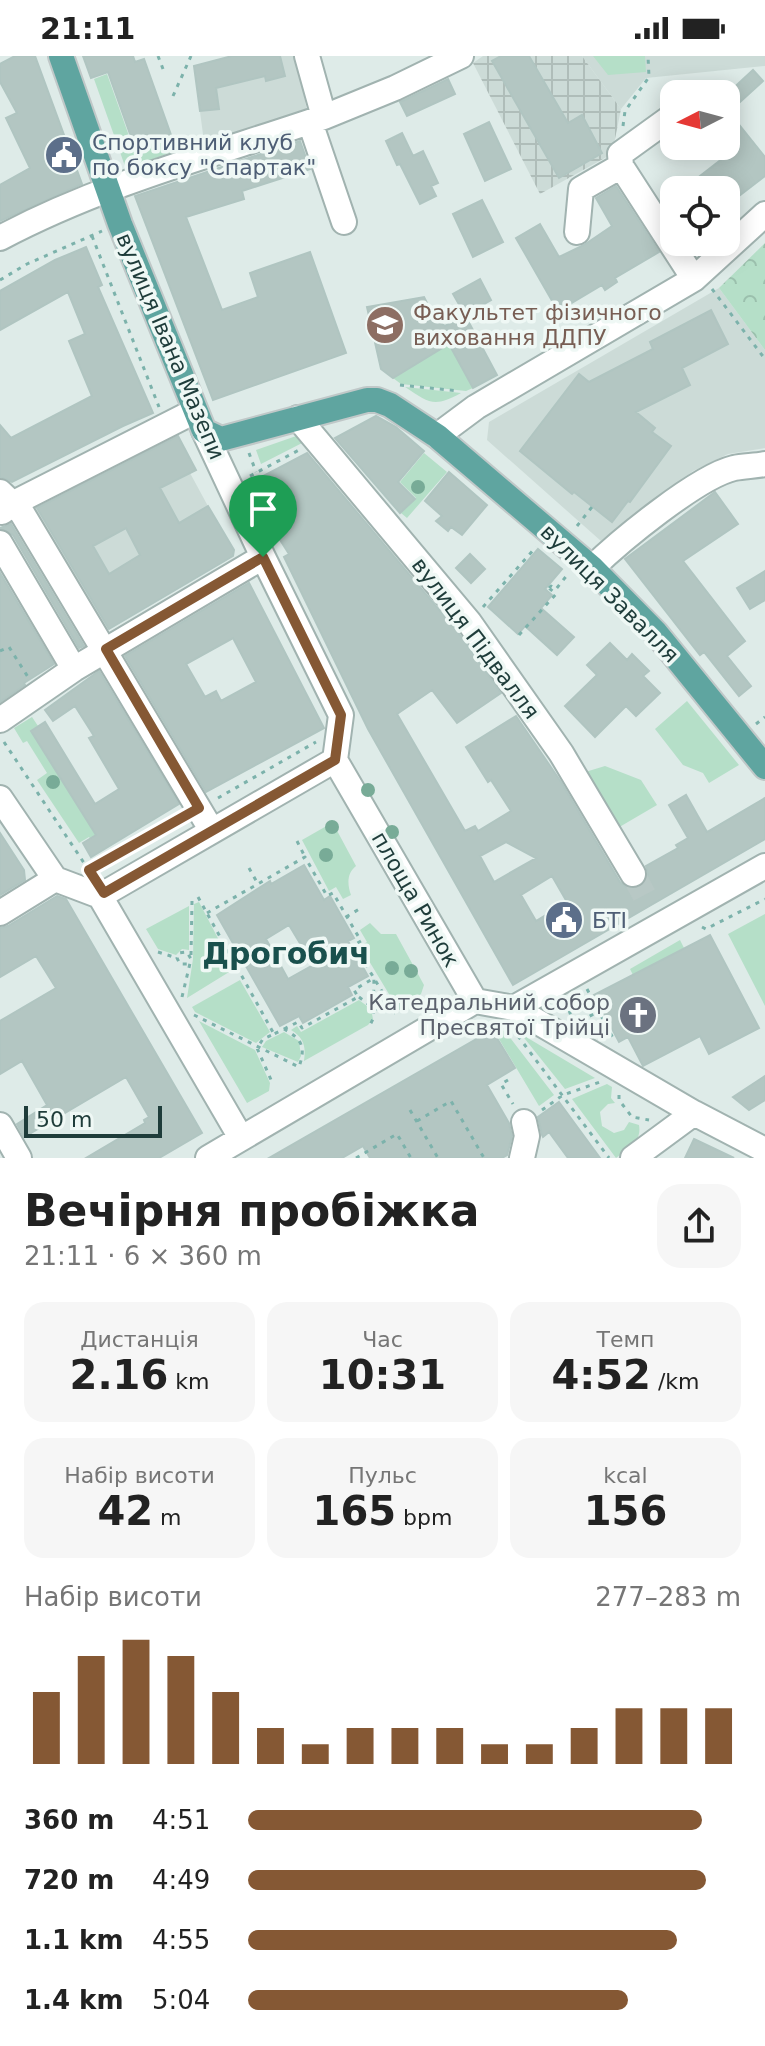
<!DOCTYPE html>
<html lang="uk">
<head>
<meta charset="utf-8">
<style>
	body { margin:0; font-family:"DejaVu Sans",sans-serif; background:#f6f6f6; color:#222; height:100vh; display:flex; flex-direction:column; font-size:30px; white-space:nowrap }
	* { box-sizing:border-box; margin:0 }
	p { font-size:26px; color:#767676 }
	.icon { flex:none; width:44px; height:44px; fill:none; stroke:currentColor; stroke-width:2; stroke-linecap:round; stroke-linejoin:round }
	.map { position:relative; height:1102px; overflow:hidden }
	.details { display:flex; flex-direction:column; background:#fff; flex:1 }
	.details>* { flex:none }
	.needle { width:52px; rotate:264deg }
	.tools { position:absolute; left:660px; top:24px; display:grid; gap:16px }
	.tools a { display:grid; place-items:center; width:80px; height:80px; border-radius:16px; background:#fff; box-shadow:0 4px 20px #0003; font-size:40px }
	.scale { position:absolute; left:24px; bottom:20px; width:138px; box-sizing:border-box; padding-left:8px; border:4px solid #1e3c3a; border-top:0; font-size:22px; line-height:28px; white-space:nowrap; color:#1e3c3a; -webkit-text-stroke:6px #eff8f5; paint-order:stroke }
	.pin { position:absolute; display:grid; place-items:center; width:68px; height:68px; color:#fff; margin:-82px -34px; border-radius:50% 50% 50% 0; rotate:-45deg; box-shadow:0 0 8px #0007 }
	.pin .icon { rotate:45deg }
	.round { display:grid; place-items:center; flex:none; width:84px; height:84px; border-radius:24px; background:#f6f6f6 }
	.summary { display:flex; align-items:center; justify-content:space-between; height:136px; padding:0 24px }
	h1 { font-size:44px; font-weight:600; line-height:60px }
	.stats { display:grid; grid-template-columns:repeat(3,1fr); gap:12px; height:136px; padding:8px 24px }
	.stats div { display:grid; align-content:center; border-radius:20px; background:#f6f6f6; text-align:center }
	.stats b { font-size:40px; font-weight:600 }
	.stats small { font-size:22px; font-weight:400 }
	.stats p { font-size:22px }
	.chart { height:224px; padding:16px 24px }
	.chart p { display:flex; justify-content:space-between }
	.chart svg { width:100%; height:144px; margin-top:8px; stroke:#855834; stroke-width:6 }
	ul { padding:0 24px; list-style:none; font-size:26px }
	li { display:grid; grid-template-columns:128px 96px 1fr; align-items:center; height:60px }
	li i { height:20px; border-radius:10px; background:#855834 }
	.status { display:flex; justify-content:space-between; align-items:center; height:56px; padding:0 40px; background:#fff; direction:ltr }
	.status svg { height:22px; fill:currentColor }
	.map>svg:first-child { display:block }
	.built { fill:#ccdbd7 }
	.industrial { fill:url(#industrial-grid) }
	.grass { fill:#b5dfc8 }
	.forest { fill:url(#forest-crowns) }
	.building { fill:#b3c6c2; stroke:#b0c5c1; stroke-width:2; fill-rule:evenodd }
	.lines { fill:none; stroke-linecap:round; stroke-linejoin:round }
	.minor-tunnel { stroke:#b8c8c5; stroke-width:24; stroke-dasharray:24 12; stroke-linecap:butt }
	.minor-casing { stroke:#a1b3b0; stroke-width:28 }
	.major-casing { stroke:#c0c8c8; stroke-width:28 }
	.path { stroke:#7cb2ab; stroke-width:3; stroke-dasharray:4 6; stroke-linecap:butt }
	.minor { stroke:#fff; stroke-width:24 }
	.major { stroke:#5fa5a0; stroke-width:24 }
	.tree { fill:#78ab97 }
	.route-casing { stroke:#fff; stroke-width:16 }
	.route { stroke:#855834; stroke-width:10 }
	.labels { text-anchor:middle; stroke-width:7; stroke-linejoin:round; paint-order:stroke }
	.service-label { font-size:22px; fill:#4e5e75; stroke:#eff8f5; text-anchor:start }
	.education-label { font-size:22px; fill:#785e54; stroke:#eff8f5; text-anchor:start }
	.street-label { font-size:22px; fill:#1e3c3a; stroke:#eff8f5 }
	.worship-label { font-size:22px; fill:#5b616d; stroke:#eff8f5; text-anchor:end }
	.district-label { font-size:30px; font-weight:bold; fill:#19504d; stroke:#eff8f5 }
</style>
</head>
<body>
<div class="status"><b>21:11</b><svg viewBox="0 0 49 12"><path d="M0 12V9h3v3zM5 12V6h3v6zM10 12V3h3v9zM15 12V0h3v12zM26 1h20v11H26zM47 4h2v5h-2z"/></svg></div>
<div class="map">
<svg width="765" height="1102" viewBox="0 0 765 1102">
	<defs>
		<pattern id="industrial-grid" width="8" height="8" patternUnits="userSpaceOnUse" patternTransform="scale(2)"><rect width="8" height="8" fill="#ccdbd7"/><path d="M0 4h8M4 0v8" fill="none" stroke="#afbdb9"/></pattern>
		<pattern id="forest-crowns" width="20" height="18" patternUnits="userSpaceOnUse" patternTransform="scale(2)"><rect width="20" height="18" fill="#b5dfc8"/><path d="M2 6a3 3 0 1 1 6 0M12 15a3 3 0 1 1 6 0" fill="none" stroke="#9bc0ad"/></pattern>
	</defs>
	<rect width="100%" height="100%" fill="#deebe8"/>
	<!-- built -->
	<path class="built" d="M232,0H296L307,55L204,86L194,10Z
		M582,0H765V10L646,22L621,53Z
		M719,232L765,294V392L728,398L693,415L601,485L487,384L489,366Z
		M177,379L196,414L190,417L215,463L164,541L105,575L34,451Z"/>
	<!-- industrial -->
	<path class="industrial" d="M483,0H582L621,53L612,98L540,138L473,7Z"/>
	<!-- grass -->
	<path class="grass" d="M593,0H645L646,16L608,19Z
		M107,18L134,94L170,81L175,95L126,113L94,23Z
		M449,288L473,332L466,335L401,328L393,322Z
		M405,331L461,337C434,352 429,347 405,331Z
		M302,378L306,385L261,408L256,394Z
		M424,397L447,416L407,462L401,457L416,442L400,426Z
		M687,645L739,709L709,727L703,717L683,709L655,673Z
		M32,661L38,670L31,675L105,793L99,797L89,781L79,787L37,724L47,717L27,685L23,687L14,672Z
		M605,710L641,724L657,749L616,773L582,717Z
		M330,768L334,769L356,810C347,817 347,828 351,839L343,843L336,831L329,835L302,784Z
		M199,846L234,913L187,942L193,903L194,848Z
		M189,850V894L182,893L176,899L158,893L146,873Z
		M765,858V950L728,878Z
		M370,867L381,878H396L424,929L421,938L398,953L360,890L367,886L360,874Z
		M680,884L684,892L633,919L630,913Z
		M240,924L270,976L256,987L195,956L192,951Z
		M359,944L371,953L373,963L368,969L304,1005C306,990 304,982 291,974L297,970L301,976Z
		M199,965L255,994L270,1027L269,1035L247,1047Z
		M493,973L505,975L554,1039L539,1050Z
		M284,976L299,985L301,1000L298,1006L262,991L266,985Z
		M521,978L595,1022L565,1033Z
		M607,1028L612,1031L611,1042L615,1047L608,1048L600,1056L602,1070L614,1077L624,1074L629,1066L639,1069C642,1086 628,1093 616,1102L572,1043Z"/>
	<!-- forest -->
	<path class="forest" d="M765,187V294L719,232Z"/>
	<!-- building -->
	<path class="building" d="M15,0H35L82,128L0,165V129L30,112L6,62L17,57L0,26V8Z
		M83,0H133L135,6L144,3L171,79L135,92L108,16L91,22Z
		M232,0H280L285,20L266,25L265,20L216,32L219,53L200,55L194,10Z
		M501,0H529L568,67L582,59L602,97L559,122L492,5Z
		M753,14L763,25L729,56L765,101V120L726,150V134H682L736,92L726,80V39Z
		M448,23L455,38L407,60L400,46Z
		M489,66L511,113L485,125L464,78Z
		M402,77L413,100L423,95L438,127L431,130L436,140L420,148L400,108L397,109L386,85Z
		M300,85L310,113L242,135L244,143L186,161L222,254L258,241L250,217L310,196L346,297L213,344L135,140Z
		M616,130L659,196L615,222L617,226L605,234L602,229L558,255L516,182L540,168L559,201L584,189L612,170L596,142Z
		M482,144L503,186L473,201L453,158Z
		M86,191L102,229L98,231L153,357L123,370L12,426L0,421V369L11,382L92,340L69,285L85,278L68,236L0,274V235L55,204Z
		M480,223L491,244L465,259L453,238Z
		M424,241L435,263L445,270L465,259L497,319L473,332L449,288L393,322L381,313L367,251Z
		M711,254L728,288L682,312L690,329L636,356L655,372L652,376L671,390L630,446L628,445L612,466L574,436L572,438L520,395L579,318L589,326L653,293L650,286Z
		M376,360L396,371L424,395L398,426L415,443L400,457L335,382Z
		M178,380L196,414L160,432L179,467L208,450L234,494L233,500L109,573L37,452ZM126,472L140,499L109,518L93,490Z
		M307,397L457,575L501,637L457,667L432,634L397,658L465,775L475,770L478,775L511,755L491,724L488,726L466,691L516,660L561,726L620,826L626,831L641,830L648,819L646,810L678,792L676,789L688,782L669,749L686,739L707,776L765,742V783L513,929L368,673L284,501L289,498L275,476L273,477L248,428ZM506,786L536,802L494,826L480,800ZM552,820L567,846L536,865L521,839Z
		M449,416L487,449L462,479L451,471L448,475L436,465L442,460L425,445Z
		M715,436L738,468L683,505L745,585L727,600L751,630L739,640L704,596L700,599L625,503Z
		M11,468L84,590L79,592L13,479L0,472Z
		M538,493L562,513L545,533L552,539L541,552L574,581L557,599L525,570L518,578L488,551Z
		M470,498L485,513L471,527L456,512Z
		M765,515V544L750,553L737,532Z
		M0,517L54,608L24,627L25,629L0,646Z
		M249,527L324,672L206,736L125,600ZM233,582L256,626L221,645L216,635L205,641L186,608Z
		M610,587L627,604L632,598L649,615L643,620L660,637L636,660L626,650L595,681L565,650L597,619L587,609Z
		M99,615L179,748L91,801L83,787L96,779L31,675L45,666L95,748L119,733L89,682L94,680L75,650L53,665L45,654Z
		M0,777L24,814L25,824L0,839Z
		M304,809L324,844L330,840L354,882L348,885L368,920L348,931L352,939L303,967L299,960L280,970L217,859L270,825L271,828ZM289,869L313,909L288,923L266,883Z
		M57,840L66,843L202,1077L159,1102H86L145,1067L144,1064L149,1061L126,1021L24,1081L17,1068L47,1049L22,1005L0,1018V965L56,932L36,900L0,921V872L8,870Z
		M710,879L759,972L709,998L700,980L643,1010L628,981L619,986L594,939Z
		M492,974L515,1012L487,1029L509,1067L512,1080L507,1099L502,1102H370L363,1090L342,1102H269Z
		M765,1020V1044L749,1054L733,1041Z
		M559,1046L600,1102H568L549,1076L543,1081L542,1079L538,1061Z
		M694,1083L734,1102H685Z"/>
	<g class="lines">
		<!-- minor-tunnel -->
		<path class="minor-tunnel" d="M633,818L650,850"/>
		<!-- minor casing -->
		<g class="minor-casing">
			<path id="minor" d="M674,59L620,98L621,110L694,223
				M324,61L395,32L461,0
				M310,66L344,166
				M577,176L581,133L621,110
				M0,182C104,127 213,99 324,61L307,0
				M298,362L469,566L561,697L633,818
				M204,375L263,501L341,659L335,704
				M437,380L476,351L694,223L765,158
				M0,436L22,457L212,775
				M2,456L14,447L195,355
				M0,487L74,613
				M592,512C620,485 697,421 734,412C744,410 755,410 765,408
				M0,664L74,613L263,501
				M335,704L475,945
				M0,742L55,823
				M55,823L100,840
				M100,840L241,1082
				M100,840L335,704
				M0,857L55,823
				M475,945L514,952L694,1057L765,1094
				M514,952L765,810
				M0,1069L19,1102
				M208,1102L475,945
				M522,1102L527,1080L524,1066
				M633,1102L694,1057"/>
		</g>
		<!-- major casing -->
		<g class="major-casing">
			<path id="major" d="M61,0L120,168L204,375L221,383L367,344H377L390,349L437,380L592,512L656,577L765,711"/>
		</g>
		<!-- path -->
		<path class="path" d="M158,0L163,13
			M173,40L191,0
			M623,70L625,55L649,21L648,0
			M92,180L159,351
			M0,224L27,208L102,175
			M712,233L765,303
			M400,329L459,335
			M249,397L256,416
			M250,420L299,394
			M577,470L592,451
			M549,532L551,530L556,533L568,518
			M483,551L536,491
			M519,579L556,538L549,532
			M0,595L9,591L28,621
			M756,668L765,661
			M4,686L88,813
			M218,742L316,686
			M297,785L305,801
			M249,812L258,828
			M89,814L180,763
			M198,841L274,978L263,983L257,992L272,1026
			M207,857L305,801L327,840L333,837L361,885L354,889L395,957
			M346,861L361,852
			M702,871L706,873L765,843
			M158,896L177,902
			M191,899L192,845
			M587,933L615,986
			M182,941L191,903L187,896L179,897L177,902L180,908H187L190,905
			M359,941L373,952L395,957
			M566,945L571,960
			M194,959L299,1011C306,991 302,983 284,973L274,978
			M581,965L599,955
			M284,973L298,966L302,972L358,941L354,934L374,922L373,963L369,971
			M518,980L609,1102
			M508,1024L501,1028L513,1048
			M619,1039V1044L632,1061L649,1064
			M410,1054L438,1102
			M542,1054L563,1039L600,1026
			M417,1065L451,1045L484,1102
			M356,1102L397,1078L411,1102"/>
		<!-- minor -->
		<use href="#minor" class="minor"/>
		<!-- major -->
		<use href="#major" class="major"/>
	</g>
	<!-- trees -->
	<g class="tree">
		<circle cx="418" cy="431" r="7"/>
		<circle cx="53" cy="726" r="7"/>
		<circle cx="368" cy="734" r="7"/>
		<circle cx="332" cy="771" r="7"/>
		<circle cx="392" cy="776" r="7"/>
		<circle cx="326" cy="799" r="7"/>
		<circle cx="392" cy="912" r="7"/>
		<circle cx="411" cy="915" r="7"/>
		<circle cx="399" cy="947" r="7"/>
	</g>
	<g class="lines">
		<!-- route casing -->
		<g class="route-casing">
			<path id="route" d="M263,501L341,659L335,704L104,837L89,814L199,752L106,593Z"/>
		</g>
		<!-- route -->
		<use href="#route" class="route"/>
	</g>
	<!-- icons -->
	<defs>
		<g id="civic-disc" transform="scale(2)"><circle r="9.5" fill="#5c6f8a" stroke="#eff8f5"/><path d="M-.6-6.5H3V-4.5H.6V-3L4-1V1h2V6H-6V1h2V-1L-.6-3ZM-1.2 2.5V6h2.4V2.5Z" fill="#fff"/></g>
		<g id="university-disc" transform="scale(2)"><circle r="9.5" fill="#8d6e63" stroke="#eff8f5"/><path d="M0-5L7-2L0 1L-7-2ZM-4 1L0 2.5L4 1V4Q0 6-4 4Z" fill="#fff"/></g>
		<g id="church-disc" transform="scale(2)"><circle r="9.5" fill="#6b7280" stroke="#eff8f5"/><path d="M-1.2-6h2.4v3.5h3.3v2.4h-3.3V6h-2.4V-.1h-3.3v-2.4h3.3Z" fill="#fff"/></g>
	</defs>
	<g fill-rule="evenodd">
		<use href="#civic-disc" x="64" y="99"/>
		<use href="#university-disc" x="385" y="269"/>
		<use href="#civic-disc" x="564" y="864"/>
		<use href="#church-disc" x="638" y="959"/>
	</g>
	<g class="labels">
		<!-- service labels -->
		<g class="service-label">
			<text x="92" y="94">Спортивний клуб<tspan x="92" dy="25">по боксу "Спартак"</tspan></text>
			<text x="592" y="872">БТІ</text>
		</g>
		<!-- education labels -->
		<g class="education-label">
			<text x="413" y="264">Факультет фізичного<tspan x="413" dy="25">виховання ДДПУ</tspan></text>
		</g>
		<!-- street labels -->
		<g class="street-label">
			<text transform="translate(171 290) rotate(67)" y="8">вулиця Івана Мазепи</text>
			<text transform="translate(610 537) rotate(45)" y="8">вулиця Завалля</text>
			<text transform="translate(476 582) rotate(53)" y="8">вулиця Підвалля</text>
			<text transform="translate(416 843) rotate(60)" y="8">площа Ринок</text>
		</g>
		<!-- worship labels -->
		<g class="worship-label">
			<text x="610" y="954">Катедральний собор<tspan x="610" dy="25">Пресвятої Трійці</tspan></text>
		</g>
		<!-- district labels -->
		<g class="district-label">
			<text x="286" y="908">Дрогобич</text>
		</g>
	</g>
</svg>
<div class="tools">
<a><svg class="needle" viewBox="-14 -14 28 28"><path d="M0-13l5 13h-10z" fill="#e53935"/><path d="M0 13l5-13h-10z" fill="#767676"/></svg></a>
<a><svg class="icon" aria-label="locate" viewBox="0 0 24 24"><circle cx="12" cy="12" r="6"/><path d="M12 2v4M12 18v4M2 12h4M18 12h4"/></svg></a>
</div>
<div class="scale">50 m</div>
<div class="pin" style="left:263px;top:501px;background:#1e9e55"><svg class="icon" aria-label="arrive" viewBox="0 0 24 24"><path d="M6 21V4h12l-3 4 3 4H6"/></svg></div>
</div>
<section class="details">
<div class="summary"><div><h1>Вечірня пробіжка</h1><p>21:11 · 6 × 360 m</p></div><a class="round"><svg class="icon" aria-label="share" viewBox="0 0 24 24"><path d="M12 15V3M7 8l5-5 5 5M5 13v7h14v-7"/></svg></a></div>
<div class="stats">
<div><p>Дистанція</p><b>2.16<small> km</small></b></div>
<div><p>Час</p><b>10:31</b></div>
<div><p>Темп</p><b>4:52<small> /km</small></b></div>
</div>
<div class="stats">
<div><p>Набір висоти</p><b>42<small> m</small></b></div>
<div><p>Пульс</p><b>165<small> bpm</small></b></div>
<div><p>kcal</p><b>156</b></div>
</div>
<div class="chart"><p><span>Набір висоти</span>277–283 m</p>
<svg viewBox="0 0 160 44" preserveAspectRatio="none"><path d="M5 44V22M15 44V11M25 44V6M35 44V11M45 44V22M55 44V33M65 44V38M75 44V33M85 44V33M95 44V33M105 44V38M115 44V38M125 44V33M135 44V27M145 44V27M155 44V27"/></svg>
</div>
<ul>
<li><b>360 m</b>4:51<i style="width:92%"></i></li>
<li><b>720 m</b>4:49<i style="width:93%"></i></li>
<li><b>1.1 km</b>4:55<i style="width:87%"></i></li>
<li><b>1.4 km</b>5:04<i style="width:77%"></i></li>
</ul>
</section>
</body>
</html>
